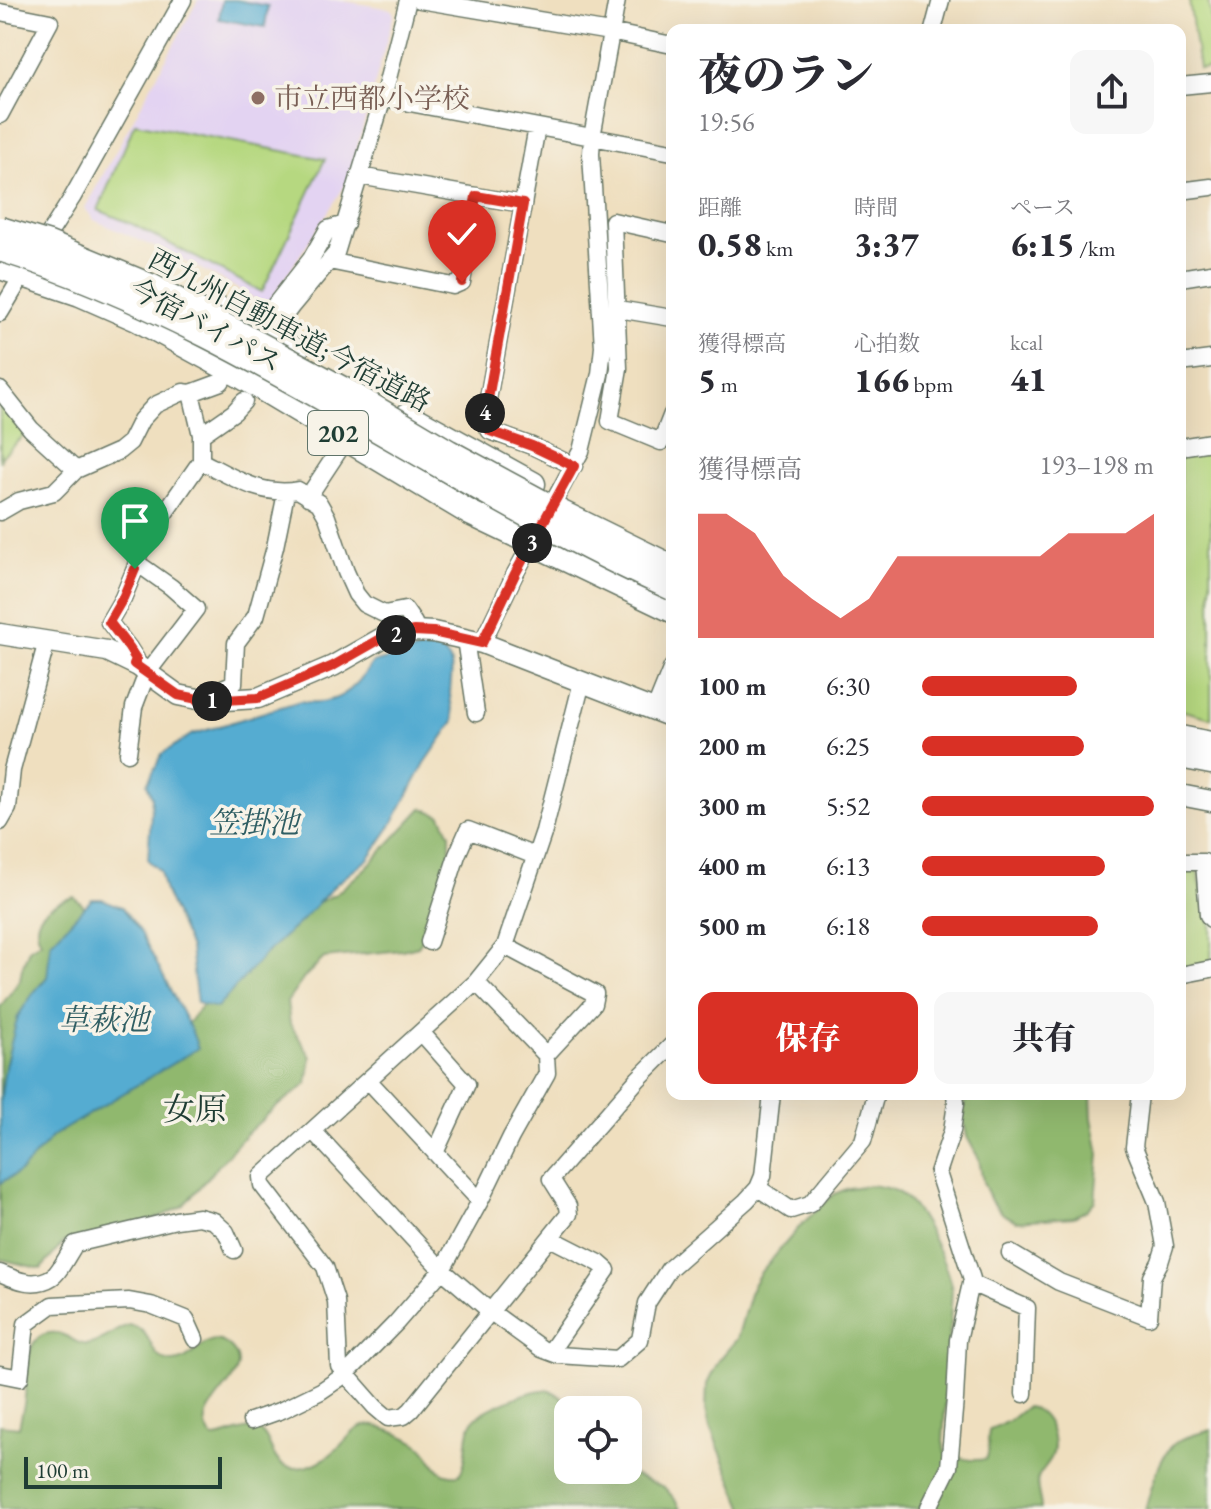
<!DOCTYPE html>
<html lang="ja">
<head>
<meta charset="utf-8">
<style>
	body { margin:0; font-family:"EB Garamond","Noto Serif JP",serif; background:#f7f7f7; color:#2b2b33; height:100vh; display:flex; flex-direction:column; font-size:30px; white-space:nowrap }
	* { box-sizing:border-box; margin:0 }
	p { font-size:26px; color:#7c7c81 }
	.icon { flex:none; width:44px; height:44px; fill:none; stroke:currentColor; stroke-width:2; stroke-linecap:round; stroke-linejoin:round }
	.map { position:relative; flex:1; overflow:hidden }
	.sheet { position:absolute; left:666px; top:24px; width:520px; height:1076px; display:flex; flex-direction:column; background:#fff; border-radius:16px; box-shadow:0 8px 32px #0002 }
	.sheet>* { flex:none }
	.buttons { position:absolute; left:554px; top:1396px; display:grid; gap:16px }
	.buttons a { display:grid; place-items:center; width:88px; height:88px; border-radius:16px; background:#fff; box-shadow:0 8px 32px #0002; font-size:40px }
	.scale { position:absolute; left:24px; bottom:20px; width:198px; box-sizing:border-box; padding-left:8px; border:4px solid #1f3d34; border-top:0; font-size:22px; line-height:28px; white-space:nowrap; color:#1f3d34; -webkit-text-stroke:6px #f7f3e8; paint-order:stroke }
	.pin { position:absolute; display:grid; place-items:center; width:68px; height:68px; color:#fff; margin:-82px -34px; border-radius:50% 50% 50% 0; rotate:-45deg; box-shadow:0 0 8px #0007 }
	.pin .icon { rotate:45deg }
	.km { position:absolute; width:40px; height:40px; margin:-20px; border-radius:50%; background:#222; color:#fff; font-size:22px; line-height:40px; text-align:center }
	.round { display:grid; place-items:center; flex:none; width:84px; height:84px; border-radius:16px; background:#f7f7f7 }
	.head { display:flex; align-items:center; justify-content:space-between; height:136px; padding:0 32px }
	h1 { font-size:44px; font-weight:800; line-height:60px }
	.stats { display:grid; grid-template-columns:repeat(3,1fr); gap:12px; height:136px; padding:8px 32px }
	.stats div { display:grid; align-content:center }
	.stats b { font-size:34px; font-weight:800 }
	.stats small { font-size:22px; font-weight:400 }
	.stats p { font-size:22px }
	.chart { height:224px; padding:16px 32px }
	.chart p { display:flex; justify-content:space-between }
	.chart svg { width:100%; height:144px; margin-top:8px; fill:#d93025; opacity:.7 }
	.action { display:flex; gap:16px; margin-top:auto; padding:16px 32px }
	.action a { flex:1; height:92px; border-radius:16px; background:#d93025; color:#fff; font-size:32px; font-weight:800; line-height:92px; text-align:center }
	.action a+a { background:#f7f7f7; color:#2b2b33 }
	ul { padding:0 32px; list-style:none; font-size:26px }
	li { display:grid; grid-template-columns:128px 96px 1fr; align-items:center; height:60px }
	li i { height:20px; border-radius:10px; background:#d93025 }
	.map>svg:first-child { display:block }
	.built { fill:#e3d3f2 }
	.green { fill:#b6d880; stroke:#6a8a5a; stroke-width:2 }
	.forest { fill:#90b86e; stroke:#587a51; stroke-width:2 }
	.water { fill:#54acd1; stroke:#3a7482; stroke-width:2 }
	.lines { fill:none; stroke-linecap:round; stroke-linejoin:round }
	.minor-casing { stroke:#687665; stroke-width:19 }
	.major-casing { stroke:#687665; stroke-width:23 }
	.highway-casing { stroke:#687665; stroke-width:27 }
	.minor { stroke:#fff; stroke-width:16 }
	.major { stroke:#fff; stroke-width:20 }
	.highway { stroke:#fff; stroke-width:24 }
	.minor-bridge-casing { stroke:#687665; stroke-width:19; stroke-linecap:butt }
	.highway-bridge-casing { stroke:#687665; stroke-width:27; stroke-linecap:butt }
	.minor-bridge { stroke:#fff; stroke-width:16 }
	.highway-bridge { stroke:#fff; stroke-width:24 }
	.route-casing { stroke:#fff; stroke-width:16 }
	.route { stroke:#d93025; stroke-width:10 }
	.education-dot { fill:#8d6e63; stroke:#f7f3e8; stroke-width:3 }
	.labels { text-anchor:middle; stroke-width:7; stroke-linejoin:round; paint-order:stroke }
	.shield { fill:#f7f3e8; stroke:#60746a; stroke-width:2 }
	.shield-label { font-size:26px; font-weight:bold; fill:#1f3d34 }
	.education-label { font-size:28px; fill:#785e54; stroke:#f7f3e8; text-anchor:start }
	.street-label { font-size:28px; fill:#1f3d34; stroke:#f7f3e8 }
	.water-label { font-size:30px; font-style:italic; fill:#2f5e63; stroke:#f7f3e8 }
	.quarter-label { font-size:32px; fill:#1f3d34; stroke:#f7f3e8 }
</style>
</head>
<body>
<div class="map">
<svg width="1211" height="1509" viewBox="0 0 1211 1509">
	<rect width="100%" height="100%" fill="#f7f3e8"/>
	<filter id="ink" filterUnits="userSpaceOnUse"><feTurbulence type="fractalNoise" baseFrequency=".0125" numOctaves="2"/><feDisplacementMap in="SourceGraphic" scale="16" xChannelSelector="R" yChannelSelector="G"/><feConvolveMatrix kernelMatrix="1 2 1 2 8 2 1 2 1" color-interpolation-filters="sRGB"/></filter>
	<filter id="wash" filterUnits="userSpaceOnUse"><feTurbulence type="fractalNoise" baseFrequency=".006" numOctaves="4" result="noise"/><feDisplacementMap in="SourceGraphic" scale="32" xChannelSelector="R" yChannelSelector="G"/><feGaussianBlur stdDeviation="1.8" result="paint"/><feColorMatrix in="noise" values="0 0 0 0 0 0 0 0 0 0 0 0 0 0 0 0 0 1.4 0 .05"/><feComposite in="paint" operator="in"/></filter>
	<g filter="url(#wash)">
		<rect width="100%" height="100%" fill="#efdfbf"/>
		<!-- built -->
		<path class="built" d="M198,0H338L391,9L394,14L348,181L267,306L221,279L166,252L94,220L85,208Z"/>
		<!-- green -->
		<path class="green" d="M1189,0H1208L1211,19V68L1199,69Z
			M770,20L817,30H768Z
			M135,123L325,159L262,292L130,223L98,210Z
			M0,390L31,429L2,456L0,462Z
			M1211,447V718L1180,710V451Z
			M1196,867L1211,926V964L1180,969V868Z"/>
		<!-- forest -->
		<path class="forest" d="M422,808L441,815L450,834V859L434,922L418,946L402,950L324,958L304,978L287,1002L290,1024L311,1057L307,1084L275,1108L245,1135L183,1206L160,1217L118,1232L64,1242L41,1269L0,1259V1174L53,1128L164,1054L195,1014L217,990L299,912L336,894L367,867Z
			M74,897L90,911L0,1136V1007L20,980L22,968L29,949L41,941C27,916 53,902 74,897Z
			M965,1094H1091L1092,1118L1099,1154L1095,1201L1087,1210L1074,1217L1016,1221L1003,1214L991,1201L983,1182L979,1159L967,1137L963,1118Z
			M872,1185C880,1187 890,1188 897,1192C921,1205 946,1263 952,1289L943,1442L946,1454C959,1458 973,1462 986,1459C992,1450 985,1439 990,1429L1009,1421L1026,1407C1046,1408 1059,1439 1052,1456C1049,1464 1041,1470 1038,1478C1035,1488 1041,1498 1041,1509H744L710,1427L706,1409L707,1384L719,1360L737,1339L752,1287L760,1273L802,1224L834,1194L849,1188Z
			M129,1325C157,1330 145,1359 172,1362C195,1364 205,1324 231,1348C235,1352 238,1358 238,1364C237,1387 187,1413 213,1438C226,1438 241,1428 254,1429C277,1432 264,1478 308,1466C319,1463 331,1455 339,1447C352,1435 358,1420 379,1427C392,1431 407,1437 418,1444C435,1455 432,1478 459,1475C470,1459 463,1437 473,1421C480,1410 534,1388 548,1390C558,1392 566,1402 571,1410H568V1470H621L664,1487L674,1498L680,1509H0V1425L19,1427C21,1417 24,1407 25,1397C28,1376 22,1330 56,1333C69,1334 77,1347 90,1344C104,1341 115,1329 129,1325Z
			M1211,1430V1509H1145C1152,1488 1159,1451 1180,1440C1189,1435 1201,1433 1211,1430Z"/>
		<!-- water -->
		<path class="water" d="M222,0H236L268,6L265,27L219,19Z
			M434,646C458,660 451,669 450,693C450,702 453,712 454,721L425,763L391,826L368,859L336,884L300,922L265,954L217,1008L197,1003L190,948L165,892L160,871L148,860L152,797L147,784L162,754L191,735L300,701C335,707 354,692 372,663Z
			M92,899H102L122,907L140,931L192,1032L198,1048L53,1136L20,1172L0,1183V1102L5,1066L18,1016L34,992L47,977L51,942Z"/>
	</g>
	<g filter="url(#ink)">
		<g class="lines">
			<!-- minor casing -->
			<g class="minor-casing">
				<path id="minor" d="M420,0L610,32L672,45
					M0,12L50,22L0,115
					M933,30L941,0
					M1180,86L1211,83
					M383,98L672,152
					M537,127L484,421L490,431L532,446L574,466
					M359,176L523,204
					M1180,191L1211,187
					M672,234L613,221L619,368L610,421L661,442L672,414
					M40,248L72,198L183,0
					M329,261L453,286L462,282L476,196
					M1180,278L1211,273
					M618,309L672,318
					M0,313L27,268
					M256,329L311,259L328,229L346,224
					M273,331L291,307L336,253L383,98L408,0
					M1180,363L1211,359
					M0,390L31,429L76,470
					M191,393L221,382L229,370
					M201,435L234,412L244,401
					M1180,447L1211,442
					M567,477L581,451L600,374L603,347L591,154L592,137L617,0
					M308,497L347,438
					M0,512L19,501L54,492L76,470L119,451L130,442L141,420L155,405L183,392L191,393L201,435V461C232,477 262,497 298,490L319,503L327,517L346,572L356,594L364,604L384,614L405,610L414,623V631
					M465,639L476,713
					M482,643L515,574
					M134,664L136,659L129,648L109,622L123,598L135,569L141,547L201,461
					M582,682L544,831L505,946L476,982L261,1177L262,1185L325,1267L336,1301L339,1366L375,1407L388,1418L404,1416L411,1410L569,1214L568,1206L551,1179L638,1079L672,1045
					M199,698L234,683L236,643L256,616L275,547L286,493
					M655,709L672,667
					M128,753L134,707L147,673L196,609L171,587L137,563
					M0,822L8,808L12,770L47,641
					M1180,862H1204L1208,915L1211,919
					M429,942L457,855L468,830L535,856
					M1180,975L1211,969
					M476,982L546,1055
					M421,1032L467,1084L435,1153
					M368,1080L480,1201
					M313,1131L442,1270L491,1312L542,1349L558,1355L618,1359L640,1340L647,1303L669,1269L746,1201L758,1188L763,1176L772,1094
					M758,1188L791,1210L810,1204L863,1141L876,1094
					M550,1238L599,1263L607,1270L550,1352
					M1010,1253L1059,1282L1149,1317L1152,1277L1160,1262L1165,1246L1157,1202L1134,1147L1140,1094
					M0,1273C16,1280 35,1288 52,1277C59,1273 69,1253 75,1244L176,1220L199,1217L214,1221L226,1232L234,1250
					M971,1283L1027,1308L1024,1394
					M0,1374L20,1378L26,1324L52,1305L129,1301L151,1305L186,1319L195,1339
					M251,1421L282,1410L321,1391L346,1374L396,1323L442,1270L480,1201L511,1137L547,1073L546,1055L593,1004L595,994L505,946
					M929,1507L949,1467L955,1399L958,1340L972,1279L938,1173L952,1131L956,1103L955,1094"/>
			</g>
			<!-- major casing -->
			<g class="major-casing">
				<path id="major" d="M0,634L107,651L138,666L178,695L208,701L258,698L333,666L384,637L414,631L433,632L482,643L672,717
					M1180,795L1211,801"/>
			</g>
			<!-- highway casing -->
			<g class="highway-casing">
				<path id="highway" d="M0,267L80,294L137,319L243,377L470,513L672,610
					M205,302L296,351
					M408,415L533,484
					M1180,738L1211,744
					M1180,756L1211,762"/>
			</g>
			<!-- minor -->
			<use href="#minor" class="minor"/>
			<!-- major -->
			<use href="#major" class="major"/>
			<!-- highway -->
			<use href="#highway" class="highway"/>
			<!-- minor-bridge casing -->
			<g class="minor-bridge-casing">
				<path id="minor-bridge" d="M515,574L567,477"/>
			</g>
			<!-- highway-bridge casing -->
			<g class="highway-bridge-casing">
				<path id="highway-bridge" d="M0,229L49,244L153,287L350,393L449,452L560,512L672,567
					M0,249C241,325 443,485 672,588"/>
			</g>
			<!-- minor-bridge -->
			<use href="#minor-bridge" class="minor-bridge"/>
			<!-- highway-bridge -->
			<use href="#highway-bridge" class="highway-bridge"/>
		</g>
	</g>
	<g class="lines" filter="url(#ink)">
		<!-- route casing -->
		<g class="route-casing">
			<path id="route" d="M135,569L123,598L109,622L129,648L136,659L134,664L178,695L208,701L258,698L333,666L384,637L414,631L433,632L482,643L515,574L574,466L532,446L490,431L484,421L523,204L476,196L462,282"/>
		</g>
		<!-- route -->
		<use href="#route" class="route"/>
	</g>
	<!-- markers -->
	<circle class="education-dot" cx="258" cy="98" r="8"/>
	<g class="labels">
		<!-- shield labels -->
		<rect class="shield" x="308" y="411" width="60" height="44" rx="6"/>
		<g class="shield-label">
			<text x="338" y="442">202</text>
		</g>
		<!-- education labels -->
		<g class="education-label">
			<text x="274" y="108">市立西都小学校</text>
		</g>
		<!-- street labels -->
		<g class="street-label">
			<text transform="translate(206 325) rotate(28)" y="10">今宿バイパス</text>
			<text transform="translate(290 330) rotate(28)" y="10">西九州自動車道;今宿道路</text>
		</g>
		<!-- water labels -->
		<g class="water-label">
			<text x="254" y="833">笠掛池</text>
			<text x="104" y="1030">草萩池</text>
		</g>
		<!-- quarter labels -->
		<g class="quarter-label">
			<text x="195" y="1120">女原</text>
		</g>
	</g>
</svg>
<div class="buttons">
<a><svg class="icon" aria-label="locate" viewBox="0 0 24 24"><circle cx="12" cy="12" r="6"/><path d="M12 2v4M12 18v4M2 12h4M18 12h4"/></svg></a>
</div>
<div class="scale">100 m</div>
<div class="pin" style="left:135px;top:569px;background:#1e9e55"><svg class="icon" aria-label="arrive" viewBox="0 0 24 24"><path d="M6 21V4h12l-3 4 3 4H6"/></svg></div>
<div class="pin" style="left:462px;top:282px;background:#d93025"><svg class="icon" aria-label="check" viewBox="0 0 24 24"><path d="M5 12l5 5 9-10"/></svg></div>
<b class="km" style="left:212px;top:701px">1</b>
<b class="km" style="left:396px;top:635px">2</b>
<b class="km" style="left:532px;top:543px">3</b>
<b class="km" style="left:485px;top:413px">4</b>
<section class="sheet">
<div class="head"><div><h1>夜のラン</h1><p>19:56</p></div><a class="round"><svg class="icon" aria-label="share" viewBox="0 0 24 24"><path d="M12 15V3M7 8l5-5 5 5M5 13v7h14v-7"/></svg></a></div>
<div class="stats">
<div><p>距離</p><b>0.58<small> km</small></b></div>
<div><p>時間</p><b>3:37</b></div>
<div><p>ペース</p><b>6:15<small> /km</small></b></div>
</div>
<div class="stats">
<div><p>獲得標高</p><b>5<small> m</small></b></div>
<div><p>心拍数</p><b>166<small> bpm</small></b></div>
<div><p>kcal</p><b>41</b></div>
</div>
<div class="chart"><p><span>獲得標高</span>193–198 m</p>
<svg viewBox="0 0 160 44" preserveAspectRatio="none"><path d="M0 44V6L10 6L20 12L30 25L40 32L50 38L60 32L70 19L80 19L90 19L100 19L110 19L120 19L130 12L140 12L150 12L160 6V44z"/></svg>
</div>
<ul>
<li><b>100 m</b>6:30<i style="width:67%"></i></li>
<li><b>200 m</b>6:25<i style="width:70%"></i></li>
<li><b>300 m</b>5:52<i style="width:100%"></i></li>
<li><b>400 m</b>6:13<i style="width:79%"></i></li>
<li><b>500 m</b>6:18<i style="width:76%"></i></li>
</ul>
<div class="action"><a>保存</a><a>共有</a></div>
</section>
</div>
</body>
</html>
